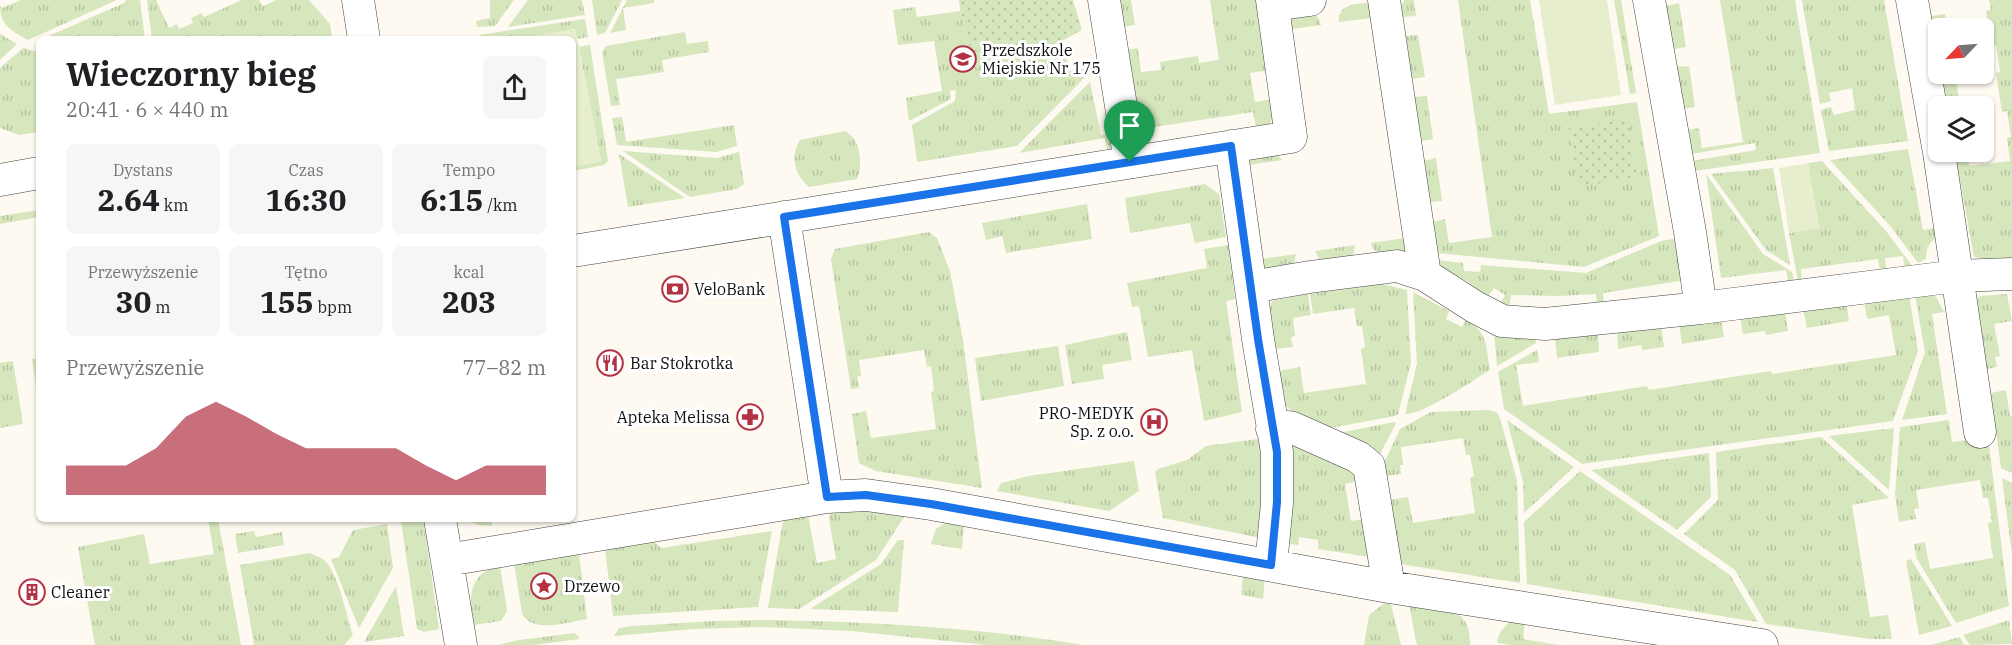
<!DOCTYPE html>
<html lang="pl">
<head>
<meta charset="utf-8">
<style>
	body { margin:0; font-family:"IBM Plex Serif",serif; background:#f6f6f6; color:#202124; height:100vh; display:flex; flex-direction:column; font-size:22px; white-space:nowrap }
	* { box-sizing:border-box; margin:0 }
	p { font-size:20px; color:#757577 }
	.icon { flex:none; width:33px; height:33px; fill:none; stroke:currentColor; stroke-width:2; stroke-linecap:round; stroke-linejoin:round }
	.map { position:relative; flex:1; overflow:hidden }
	.panel { position:absolute; left:36px; top:36px; width:540px; height:486px; display:flex; flex-direction:column; background:#fff; border-radius:9px; box-shadow:0 2px 4px #0004 }
	.panel>* { flex:none }
	.needle { width:39px; rotate:245deg }
	.tools { position:absolute; left:1928px; top:18px; display:grid; gap:12px }
	.tools a { display:grid; place-items:center; width:66px; height:66px; border-radius:9px; background:#fff; box-shadow:0 2px 4px #0004; font-size:30px }
	.pin { position:absolute; display:grid; place-items:center; width:51px; height:51px; color:#fff; margin:-62px -26px; border-radius:50% 50% 50% 0; rotate:-45deg; box-shadow:0 0 6px #0007 }
	.pin .icon { rotate:45deg }
	.round { display:grid; place-items:center; flex:none; width:63px; height:63px; border-radius:9px; background:#f6f6f6 }
	.overview { display:flex; align-items:center; justify-content:space-between; height:102px; padding:0 30px }
	h1 { font-size:33px; font-weight:700; line-height:45px }
	.stats { display:grid; grid-template-columns:repeat(3,1fr); gap:9px; height:102px; padding:6px 30px }
	.stats div { display:grid; align-content:center; border-radius:9px; background:#f6f6f6; text-align:center }
	.stats b { font-size:30px; font-weight:700 }
	.stats small { font-size:16px; font-weight:400 }
	.stats p { font-size:16px }
	.chart { height:168px; padding:12px 30px }
	.chart p { display:flex; justify-content:space-between }
	.chart svg { width:100%; height:108px; margin-top:6px; fill:#b33244; opacity:.7 }
	.map>svg:first-child { display:block }
	.grass { fill:url(#grass-tufts) }
	.park { fill:url(#park-dots) }
	.pitch { fill:#e6eece }
	.lines { fill:none; stroke-linecap:round; stroke-linejoin:round }
	.minor-casing { stroke:#424242; stroke-width:33 }
	.minor { stroke:#fff; stroke-width:32 }
	.route-casing { stroke:#fff; stroke-width:12 }
	.route { stroke:#1a73e8; stroke-width:8 }
	.labels { text-anchor:middle; stroke-width:6; stroke-linejoin:round; paint-order:stroke }
	.poi-label { font-size:16px; fill:#0f0f0f; stroke:#fff; text-anchor:start }
</style>
</head>
<body>
<div class="map">
<svg width="2012" height="645" viewBox="0 0 2012 645">
	<defs>
		<pattern id="grass-tufts" width="24" height="20" patternUnits="userSpaceOnUse" patternTransform="scale(1.5)"><rect width="24" height="20" fill="#d6e6bd"/><path d="M3 7l-1-3M5 7V3M7 7l1-3M15 17l-1-3M17 17v-4M19 17l1-3" fill="none" stroke="#b6c4a1"/></pattern>
		<pattern id="park-dots" width="8" height="8" patternUnits="userSpaceOnUse" patternTransform="scale(1.5)"><rect width="8" height="8" fill="#d6e6bd"/><path d="M2 2h.1M6 6h.1" fill="none" stroke="#b6c4a1" stroke-width="1.8" stroke-linecap="round"/></pattern>
	</defs>
	<rect width="100%" height="100%" fill="#fefaf1"/>
	<!-- grass -->
	<path class="grass" d="M21,0H117L28,40C12,31 0,26 0,5L2,8Z
		M126,0H140L145,39H42L124,3Z
		M147,0H156L169,28L177,24L179,29L193,23L191,18L201,13L204,17L242,0H259L263,6L276,0H309L330,24L332,39H152Z
		M490,0H514L495,26L477,27L476,21L490,18Z
		M528,0H582L585,15L508,27Z
		M592,0H622L605,33L597,35Z
		M627,0H654V3L623,8L626,30L610,33Z
		M1117,0H1131L1135,25L1122,27Z
		M1210,0H1260L1270,70L1250,73L1255,102L1274,99C1274,119 1275,122 1257,132L1253,112L1148,128L1151,148L1141,147L1126,50L1138,48L1141,72L1161,70L1160,62L1198,56L1199,63L1219,60Z
		M1404,0H1414L1416,16L1403,17L1401,6Z
		M1458,0H1530L1549,114L1637,102L1659,236L1584,267L1437,253L1433,222L1445,219L1449,243L1492,237Z
		M1614,0H1621L1636,93L1630,94Z
		M1720,0H1795L1820,153L1694,171L1692,161L1756,150L1755,143L1692,154L1688,130L1699,128L1702,148L1743,142Z
		M1802,0H1884L1908,141L1829,151L1821,110L1831,107L1834,115L1855,110L1852,88L1829,93L1831,101L1820,104Z
		M1989,0H2012V265L1974,257L1955,152H1967L1969,166L2010,161L2007,138L2011,137L2007,111L2002,112L1996,73L2000,72L1996,45H1991L1986,11L1991,10Z
		M1367,3L1370,4L1379,17L1339,22C1337,5 1354,4 1367,3Z
		M1679,3L1686,47L1674,49L1666,6Z
		M915,7L917,17L960,11L975,66L1041,52L1058,43L1066,54L1069,71L1100,66L1107,71L1087,75L1017,146L917,162L912,125L955,101L956,90L950,91L951,99L909,121L906,98L942,91L934,41L898,45L893,10Z
		M1314,12L1319,19L1321,25L1284,30L1288,17Z
		M1945,14L1947,28H1938V49L1932,16Z
		M585,19L588,37L577,39L575,29L522,39H480L479,35Z
		M685,32L687,44L708,41L709,52L662,60L664,72L616,79L620,105L611,106L602,52L606,46Z
		M0,34L17,44L0,60Z
		M1418,35L1425,77L1412,79L1406,36Z
		M590,45L608,161L604,165L573,171V167L601,161L579,47Z
		M23,48L39,52V132L19,135L0,128V68Z
		M1689,66L1695,107L1684,109L1676,67Z
		M1955,75L1960,106H1947L1942,77Z
		M1090,82L1101,135L1119,132L1120,147L1108,155L1105,138L1019,153Z
		M1427,96L1433,139L1421,141L1414,97Z
		M622,117L626,142L734,125L737,146L716,152L617,145L612,118Z
		M845,131C848,133 851,135 853,138C861,147 862,168 857,179L809,187C794,175 790,156 800,140Z
		M1908,149L1923,230L1941,227L1938,237C1929,242 1926,248 1926,259L1918,263L1891,227L1830,160Z
		M623,151L717,158L739,152L744,184L737,189L690,197Z
		M1273,152L1283,160L1242,166L1246,158Z
		M619,154L685,198L628,207Z
		M1436,158L1442,201L1430,202L1423,161Z
		M1822,161L1886,231L1916,271L1905,273L1903,256L1885,258L1887,276H1881L1878,259L1801,269L1802,286H1799L1789,233L1819,228L1808,163Z
		M1773,168L1790,265L1766,250L1711,174C1732,171 1752,171 1773,168Z
		M1706,174L1763,254L1792,272L1795,287L1789,288L1786,270L1721,278Z
		M1205,184L1219,194L1226,237L1195,243L1190,223L1130,233L1125,198Z
		M1087,204L1092,239L1006,253L1002,236L986,240L982,223Z
		M39,210V217L0,224V216Z
		M929,232L937,238L950,271L963,340L982,488L876,471L859,463L852,414L866,411L871,438L936,429L931,392L934,391L931,366L927,367L924,350L859,360L861,376L857,377L859,388L851,389L831,259L835,249Z
		M1412,237C1404,258 1401,255 1381,255L1373,249L1371,243Z
		M1679,238L1686,280L1603,293L1604,311H1597L1596,294L1558,296L1511,295L1509,312L1497,310L1505,295L1494,288L1487,298L1469,282L1444,269L1437,260L1463,263L1464,271L1480,272L1481,265L1586,273L1661,241Z
		M1228,245L1235,299L1226,301L1242,412L1204,421L1192,350L1148,357L1139,306L1132,307L1127,283L1207,268L1204,249Z
		M1355,245L1353,256L1320,261L1315,251Z
		M1296,254L1294,265L1265,272L1255,260Z
		M1382,284L1407,290L1411,363L1398,414L1395,416L1330,428L1295,413L1283,404L1278,371L1300,367L1304,393L1366,384L1361,349L1365,347L1362,326H1357L1354,308L1313,314L1310,294Z
		M1413,292L1449,311L1446,319L1462,327L1466,320C1488,331 1486,348 1490,370C1472,381 1423,415 1405,414L1417,364Z
		M1929,293L1936,297L1944,312L1932,314L1947,414L1902,420L1925,352L1915,295Z
		M1308,294L1311,315L1293,318L1295,336L1291,337L1293,347L1275,349L1270,307L1272,301Z
		M2007,294L2012,321L1994,324L2000,356L1995,357L1997,367L1987,369L1976,299L1980,296Z
		M1909,295L1918,351L1893,421L1582,464L1504,409L1498,372L1537,350L1539,362L1516,365L1523,406L1647,386L1649,390L1771,371L1772,374L1896,355L1889,315L1867,319L1864,301Z
		M1846,303L1849,321L1807,328L1803,308Z
		M1785,310L1788,331L1766,335L1765,331L1743,334L1740,317Z
		M1721,319L1724,337L1682,344L1679,324Z
		M1661,326L1664,347L1642,350L1641,345L1618,349L1617,331Z
		M1127,332L1132,360L1102,365L1104,379L1072,384L1065,345Z
		M1494,333L1535,336L1536,343L1497,366Z
		M1598,333L1599,352L1557,358L1555,336Z
		M1058,346L1064,386L981,401L975,358Z
		M39,358V409L32,359Z
		M13,361L23,424L0,428V363Z
		M2006,390L2010,416H2012V473L2001,468L1991,393Z
		M1489,410L1496,412L1500,418L1517,481L1520,583L1400,564L1389,500L1408,497L1413,523L1475,513L1470,478L1474,476L1470,455H1466L1463,438L1401,447L1403,465H1400L1401,474L1386,476L1383,465L1400,429L1431,412Z
		M1507,420L1574,467L1524,513L1523,482Z
		M1949,420L1952,442L1988,437L2009,606L1956,623L1917,559L1914,544L1925,542L1930,569L1993,558L1988,523L1992,522L1988,498H1983L1980,480L1916,490L1919,508L1914,509L1916,519L1899,522L1895,495L1900,427Z
		M1394,422L1396,423L1380,454L1374,449L1339,433Z
		M1894,428L1889,490L1829,436Z
		M1821,437L1889,498L1852,505L1870,617L1888,615L1892,639H1870L1766,624L1735,570L1684,534L1718,500L1716,452Z
		M1258,439L1267,452L1265,539L1163,518L1155,472L1158,469L1187,460L1206,446Z
		M1292,445L1352,462L1364,480L1345,484L1351,521L1370,518L1376,558L1318,549V540L1299,537L1298,545L1283,543L1285,454Z
		M1709,453L1711,497L1677,530L1591,470Z
		M1134,461L1139,491L1109,511L997,491L1001,483L1029,476Z
		M1580,471L1730,575L1758,622L1527,584L1524,522Z
		M2002,478L2012,483V555Z
		M840,509L906,514L876,560L799,609L768,608L783,521L808,515L817,563L836,559L829,519L830,513Z
		M208,519H218L241,645H95L78,547L144,534L150,564L214,554Z
		M465,519H491L492,526L478,525Z
		M417,520L424,523L439,629L424,632L417,629L401,522Z
		M945,523L964,525L962,549L931,544L936,529Z
		M387,524L393,568L359,628L331,559L339,557L353,530Z
		M254,531L256,537L282,532L284,545L238,553L235,534Z
		M772,531L758,607L613,616L605,548L653,540L661,548Z
		M898,540H904L898,612L810,609L881,564Z
		M310,553C314,555 319,557 323,559C339,572 346,616 353,635L344,645H254L240,565Z
		M579,553L587,619C568,622 534,634 522,614L514,563Z
		M1911,559L1952,626L1919,635L1906,561Z
		M500,565L507,611L501,621L473,625C469,597 468,574 500,565Z
		M1243,575L1265,578L1263,599L1241,595Z
		M396,586L404,636L364,642Z
		M1385,603L1391,604L1401,645H1364L1369,615Z
		M1409,605C1439,609 1472,604 1470,645H1417Z
		M765,620C871,622 978,627 1083,645H986L851,631L762,627L694,629L614,636L619,628L632,626L714,621Z
		M2009,620L2012,644L1970,645L1963,635Z
		M1510,621L1525,622L1523,639L1558,645H1511L1498,643L1497,640L1501,631Z
		M574,633L578,636L579,639L534,645H497L519,640Z
		M1960,637L1964,645H1931Z"/>
	<!-- park -->
	<path class="park" d="M959,0H1073L1082,30L1041,52L975,67L960,11Z
		M1628,119L1637,177L1578,187L1569,128Z"/>
	<!-- pitch -->
	<path class="pitch" d="M1539,0H1607L1621,95L1555,105Z
		M575,29L601,161L573,167V39H522Z
		M1808,163L1819,228L1789,233L1779,168Z"/>
	<g class="lines">
		<!-- minor casing -->
		<g class="minor-casing">
			<path id="minor" d="M358,0L364,39
				M1104,0L1130,162
				M1384,0L1425,275
				M1649,0L1690,232L1701,308
				M1912,0L1938,147
				M1273,5L1310,0
				M1231,146L1258,339L1277,452V503L1271,565
				M1939,152L1980,432
				M0,180L39,173
				M784,217L827,497
				M573,251L1291,137L1272,0
				M1251,287L1310,277L1397,266L1425,275L1475,307L1502,321L1545,324L1701,308L1957,276L2012,274
				M1272,429L1288,427L1293,428L1358,457L1369,466L1389,587
				M440,519L461,645
				M447,560L827,497L866,495L931,504L1389,587L1762,645"/>
		</g>
		<!-- minor -->
		<use href="#minor" class="minor"/>
	</g>
	<g class="lines">
		<!-- route casing -->
		<g class="route-casing">
			<path id="route" d="M1231,146L1258,339L1277,452V502L1271,565L931,504L866,495L827,497L784,217Z"/>
		</g>
		<!-- route -->
		<use href="#route" class="route"/>
	</g>
	<!-- icons -->
	<defs>
		<g id="school-ring" transform="scale(1.35)"><circle r="9.5" fill="#fff" stroke="#b33244" stroke-width="1.5"/><path d="M0-5L7-2L0 1L-7-2ZM-4 1L0 2.5L4 1V4Q0 6-4 4Z" fill="#b33244"/></g>
		<g id="bank-ring" transform="scale(1.35)"><circle r="9.5" fill="#fff" stroke="#b33244" stroke-width="1.5"/><path d="M-6-4H6V4H-6ZM0-2.3a2.3 2.3 0 1 0 0 4.6a2.3 2.3 0 1 0 0-4.6Z" fill="#b33244"/></g>
		<g id="restaurant-ring" transform="scale(1.35)"><circle r="9.5" fill="#fff" stroke="#b33244" stroke-width="1.5"/><path d="M-5-6h1v4h1v-4h1v4h1v-4h1v5L-1.5 .5V6h-2V.5L-5-1ZM5-6V6H3V1.5H1.5Q1.5-4 5-6Z" fill="#b33244"/></g>
		<g id="pharmacy-ring" transform="scale(1.35)"><circle r="9.5" fill="#fff" stroke="#b33244" stroke-width="1.5"/><path d="M-2-6h4v4h4v4h-4v4h-4v-4h-4v-4h4Z" fill="#b33244"/></g>
		<g id="hospital-ring" transform="scale(1.35)"><circle r="9.5" fill="#fff" stroke="#b33244" stroke-width="1.5"/><path d="M-5-5h3v3.5h4V-5h3V5h-3V1.5h-4V5h-3Z" fill="#b33244"/></g>
		<g id="sight-ring" transform="scale(1.35)"><circle r="9.5" fill="#fff" stroke="#b33244" stroke-width="1.5"/><path d="M0-6L1.8-2.2L6-1.7L2.9 1.2L3.7 5.4L0 3.3L-3.7 5.4L-2.9 1.2L-6-1.7L-1.8-2.2Z" fill="#b33244"/></g>
		<g id="building-ring" transform="scale(1.35)"><circle r="9.5" fill="#fff" stroke="#b33244" stroke-width="1.5"/><path d="M-4-6H4V6H1V3H-1V6H-4ZM-2.5-4.3h1.7v1.8h-1.7ZM.8-4.3h1.7v1.8H.8ZM-2.5-1h1.7V.8h-1.7ZM.8-1h1.7V.8H.8Z" fill="#b33244"/></g>
	</defs>
	<g fill-rule="evenodd">
		<use href="#school-ring" x="963" y="59"/>
		<use href="#bank-ring" x="675" y="289"/>
		<use href="#restaurant-ring" x="610" y="363"/>
		<use href="#pharmacy-ring" x="750" y="417"/>
		<use href="#hospital-ring" x="1154" y="422"/>
		<use href="#sight-ring" x="544" y="586"/>
		<use href="#building-ring" x="32" y="592"/>
	</g>
	<g class="labels">
		<!-- poi labels -->
		<g class="poi-label">
			<text x="982" y="56">Przedszkole<tspan x="982" dy="18">Miejskie Nr 175</tspan></text>
			<text x="694" y="295">VeloBank</text>
			<text x="630" y="369">Bar Stokrotka</text>
			<text x="1134" y="419" text-anchor="end">PRO-MEDYK<tspan x="1134" dy="18">Sp. z o.o.</tspan></text>
			<text x="730" y="423" text-anchor="end">Apteka Melissa</text>
			<text x="564" y="592">Drzewo</text>
			<text x="51" y="598">Cleaner</text>
		</g>
	</g>
</svg>
<div class="tools">
<a><svg class="needle" viewBox="-14 -14 28 28"><path d="M0-13l5 13h-10z" fill="#e53935"/><path d="M0 13l5-13h-10z" fill="#757577"/></svg></a>
<a><svg class="icon" aria-label="layers" viewBox="0 0 24 24"><path d="M12 4l9 5-9 5-9-5zM3 14l9 5 9-5"/></svg></a>
</div>
<div class="pin" style="left:1130px;top:162px;background:#1e9e55"><svg class="icon" aria-label="arrive" viewBox="0 0 24 24"><path d="M6 21V4h12l-3 4 3 4H6"/></svg></div>
<section class="panel">
<div class="overview"><div><h1>Wieczorny bieg</h1><p>20:41 · 6 × 440 m</p></div><a class="round"><svg class="icon" aria-label="share" viewBox="0 0 24 24"><path d="M12 15V3M7 8l5-5 5 5M5 13v7h14v-7"/></svg></a></div>
<div class="stats">
<div><p>Dystans</p><b>2.64<small> km</small></b></div>
<div><p>Czas</p><b>16:30</b></div>
<div><p>Tempo</p><b>6:15<small> /km</small></b></div>
</div>
<div class="stats">
<div><p>Przewyższenie</p><b>30<small> m</small></b></div>
<div><p>Tętno</p><b>155<small> bpm</small></b></div>
<div><p>kcal</p><b>203</b></div>
</div>
<div class="chart"><p><span>Przewyższenie</span>77–82 m</p>
<svg viewBox="0 0 160 44" preserveAspectRatio="none"><path d="M0 44V32L10 32L20 32L30 25L40 12L50 6L60 12L70 19L80 25L90 25L100 25L110 25L120 32L130 38L140 32L150 32L160 32V44z"/></svg>
</div>
</section>
</div>
</body>
</html>
